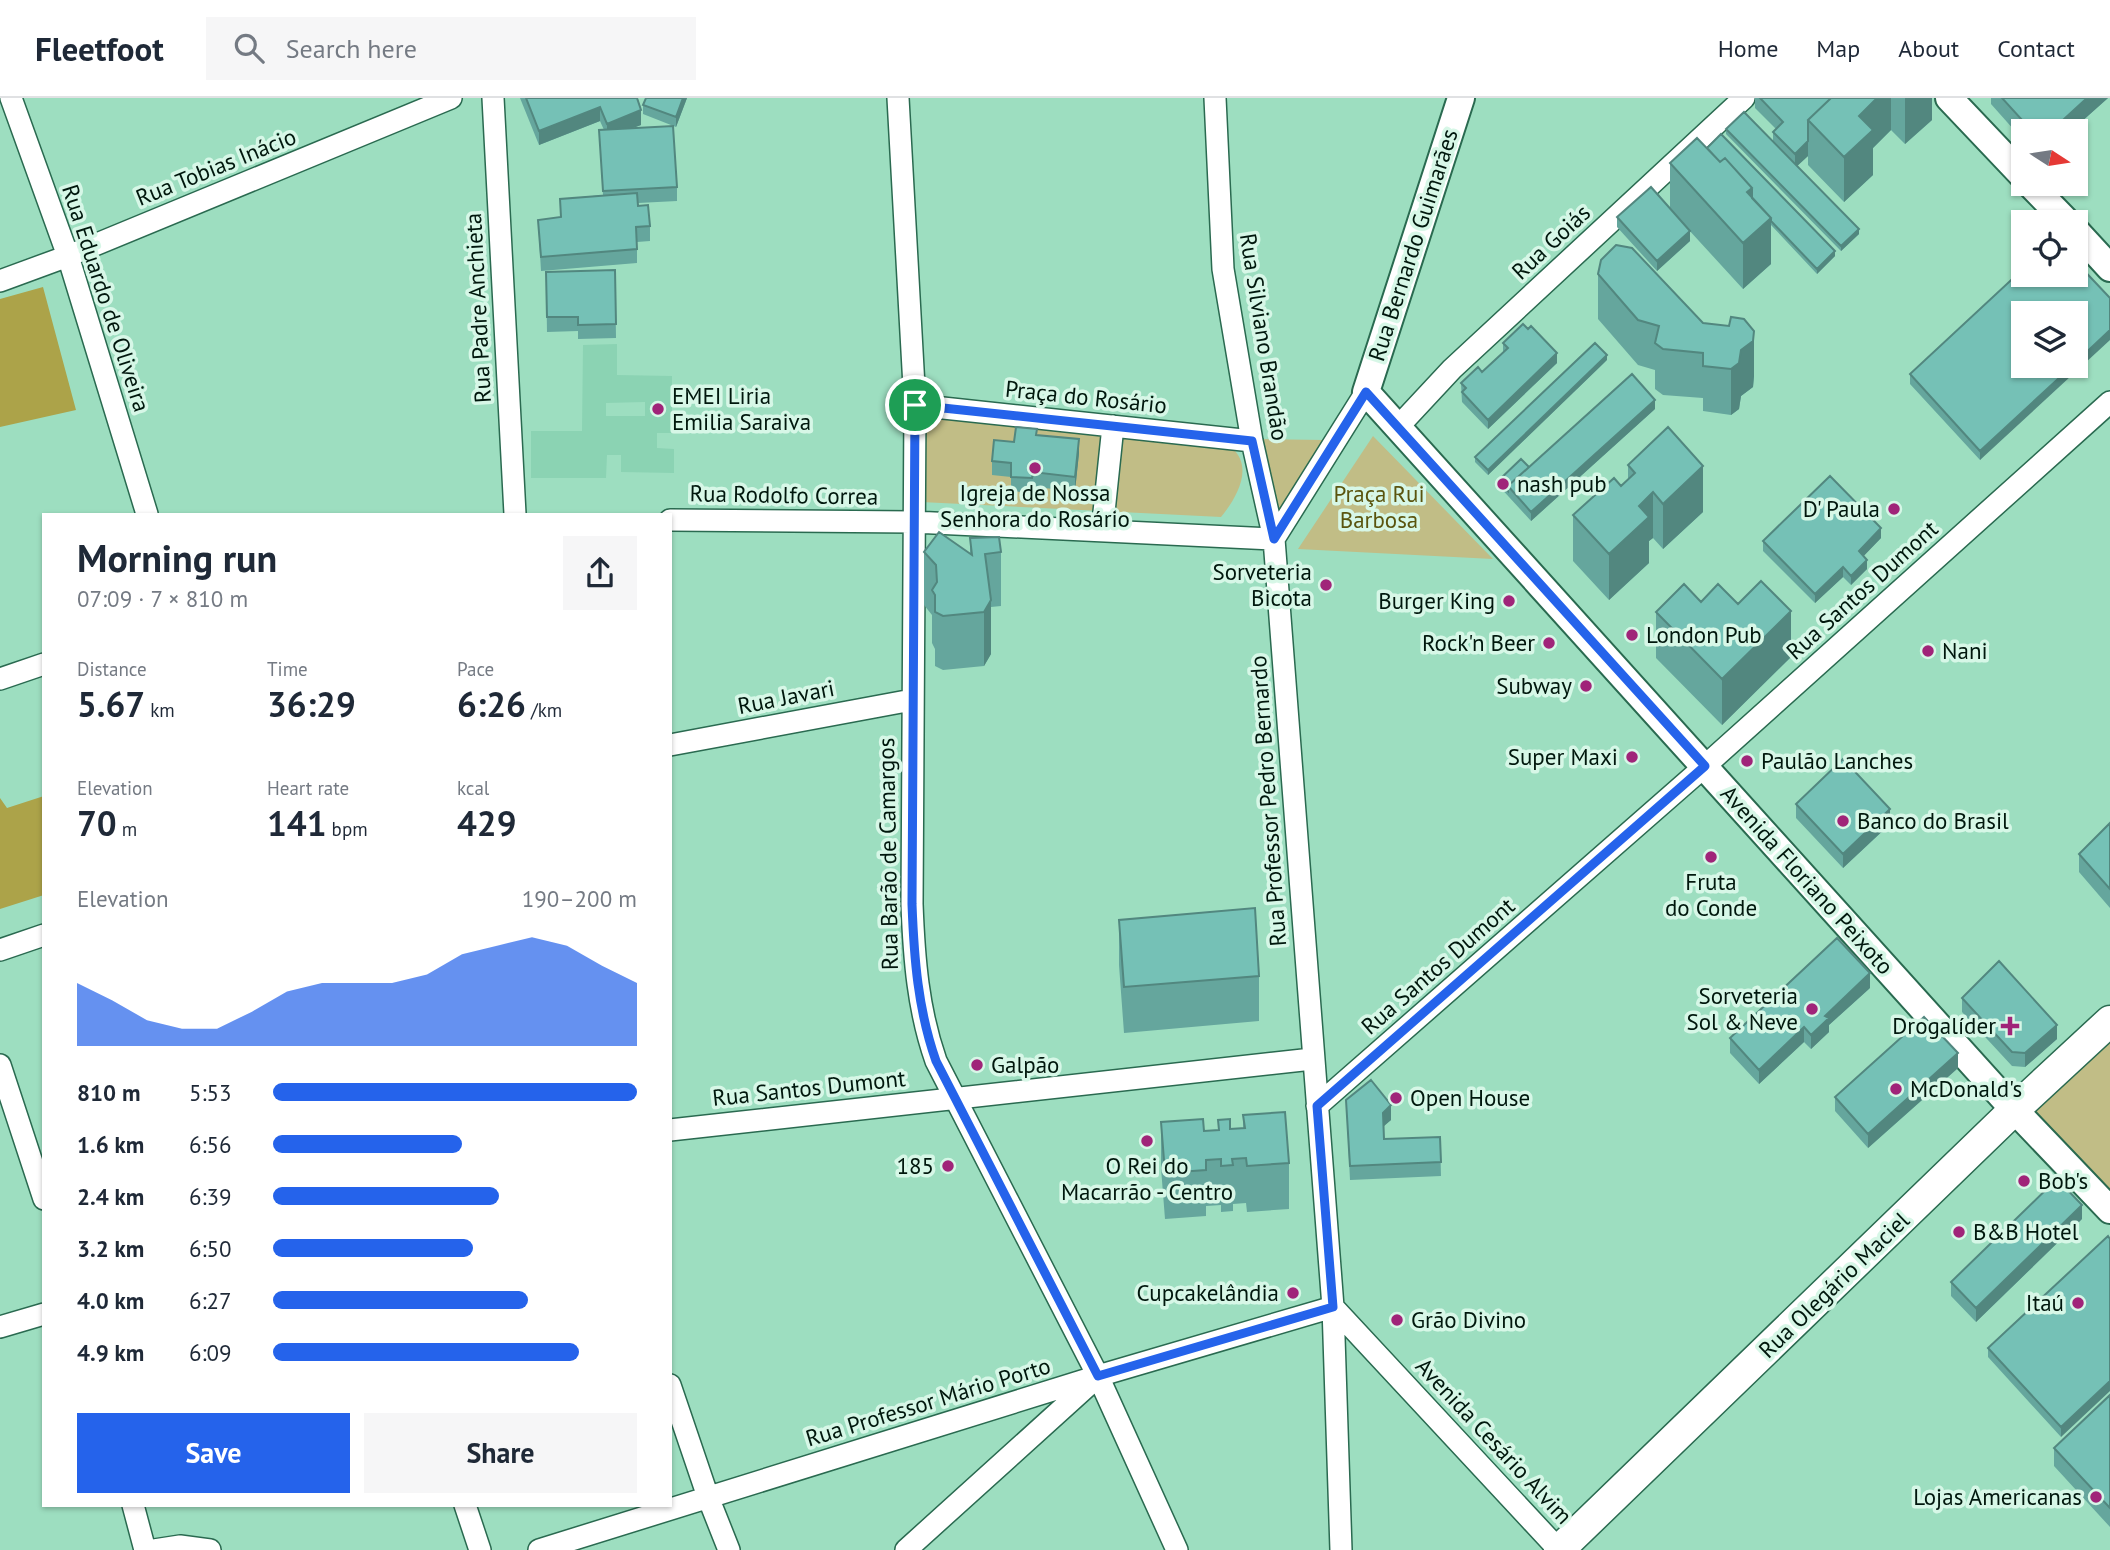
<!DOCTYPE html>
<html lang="en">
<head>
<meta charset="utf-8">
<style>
	body { margin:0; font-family:"PT Sans",sans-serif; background:#f6f6f7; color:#1f2937; height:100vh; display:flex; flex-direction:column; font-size:26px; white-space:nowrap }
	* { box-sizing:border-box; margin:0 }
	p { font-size:23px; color:#747a83 }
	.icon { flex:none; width:38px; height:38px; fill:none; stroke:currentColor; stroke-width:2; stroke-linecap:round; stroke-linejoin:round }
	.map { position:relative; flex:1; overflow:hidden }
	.panel { position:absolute; left:42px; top:415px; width:630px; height:994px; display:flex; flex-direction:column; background:#fff; border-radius:0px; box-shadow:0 2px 5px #0004 }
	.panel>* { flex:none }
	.needle { width:46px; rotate:102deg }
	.tools { position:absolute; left:2011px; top:21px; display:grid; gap:14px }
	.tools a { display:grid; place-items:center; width:77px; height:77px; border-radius:0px; background:#fff; box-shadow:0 2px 5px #0004; font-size:35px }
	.pin { position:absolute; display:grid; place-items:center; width:60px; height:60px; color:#fff; margin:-30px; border:4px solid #fff; border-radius:50%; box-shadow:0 2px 7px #0007 }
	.round { display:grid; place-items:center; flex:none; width:74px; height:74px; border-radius:0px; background:#f6f6f7 }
	.summary { display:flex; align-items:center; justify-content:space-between; height:119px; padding:0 35px }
	h1 { font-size:38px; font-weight:800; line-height:52px }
	.figures { display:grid; grid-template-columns:repeat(3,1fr); gap:10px; height:119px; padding:7px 35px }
	.figures div { display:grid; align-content:center }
	.figures b { font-size:35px; font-weight:800 }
	.figures small { font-size:19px; font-weight:400 }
	.figures p { font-size:19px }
	.chart { height:196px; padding:14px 35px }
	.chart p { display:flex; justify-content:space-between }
	.chart svg { width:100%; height:126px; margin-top:7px; fill:#2563eb; opacity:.7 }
	.action { display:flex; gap:14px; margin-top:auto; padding:14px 35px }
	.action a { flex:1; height:80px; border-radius:0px; background:#2563eb; color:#fff; font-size:28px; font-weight:800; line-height:80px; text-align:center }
	.action a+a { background:#f6f6f7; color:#1f2937 }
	ul { padding:0 35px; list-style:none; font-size:23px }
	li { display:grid; grid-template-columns:112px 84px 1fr; align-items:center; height:52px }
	li i { height:18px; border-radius:9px; background:#2563eb }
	header { display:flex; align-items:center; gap:42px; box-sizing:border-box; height:98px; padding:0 35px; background:#fff; border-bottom:2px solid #e0e1e3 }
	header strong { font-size:33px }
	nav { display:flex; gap:38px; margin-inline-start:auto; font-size:24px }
	.search { width:490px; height:63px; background:#f6f6f7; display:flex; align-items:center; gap:18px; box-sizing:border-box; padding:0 24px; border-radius:0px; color:#747a83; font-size:26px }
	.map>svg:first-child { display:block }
	.built { fill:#8bd3b3; fill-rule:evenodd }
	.green { fill:#c1bd86 }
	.forest { fill:#aca349 }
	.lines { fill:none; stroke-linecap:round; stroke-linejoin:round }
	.minor-casing { stroke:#2a6a50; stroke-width:24 }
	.tertiary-casing { stroke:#2a6a50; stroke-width:30 }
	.secondary-casing { stroke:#2a6a50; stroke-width:33 }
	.minor { stroke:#fff; stroke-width:21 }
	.tertiary { stroke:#fff; stroke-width:26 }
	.secondary { stroke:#fff; stroke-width:30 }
	.wall { fill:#65a69d }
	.shaded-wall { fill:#52877f }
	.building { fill:#75c1b6; stroke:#52877f; stroke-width:2 }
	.route-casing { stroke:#fff; stroke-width:14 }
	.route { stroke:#2563eb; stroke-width:9 }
	.poi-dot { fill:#a02479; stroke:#d7f7e7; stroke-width:2.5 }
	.labels { text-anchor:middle; stroke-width:7; stroke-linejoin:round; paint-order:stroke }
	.street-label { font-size:23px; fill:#00170d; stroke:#d7f7e7 }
	.poi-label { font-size:23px; fill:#00170d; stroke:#d7f7e7; text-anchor:start }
	.park-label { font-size:23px; fill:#5a540e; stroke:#d7f7e7 }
</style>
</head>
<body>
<header>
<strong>Fleetfoot</strong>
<div class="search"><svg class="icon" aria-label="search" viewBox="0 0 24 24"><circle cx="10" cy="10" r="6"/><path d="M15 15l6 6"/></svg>Search here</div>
<nav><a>Home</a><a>Map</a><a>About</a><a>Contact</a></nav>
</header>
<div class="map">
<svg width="2110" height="1452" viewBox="0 0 2110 1452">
	<rect width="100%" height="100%" fill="#9ddec0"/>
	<!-- built -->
	<path class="built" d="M617,246V277L672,278V335H657V350L674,351V375L621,374V357H607L606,380H531V333H582L583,247ZM645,304V318H606V305Z"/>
	<!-- green -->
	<path class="green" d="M924,317L1232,350C1255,370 1235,402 1221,419L921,404Z
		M1373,338L1493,461L1298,451Z
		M1260,341L1325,342L1278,419Z
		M2110,912V1112L2007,1004Z"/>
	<!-- forest -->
	<path class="forest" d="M43,189L76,312L0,329V201Z
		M44,698V797L0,811V700L7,710Z"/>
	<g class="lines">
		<!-- minor casing -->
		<g class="minor-casing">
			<path id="minor" d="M11,0L68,158L147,416
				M493,0L515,416
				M898,0L915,307L912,806C914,860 918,912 936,963L1098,1278L1177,1452
				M1215,0L1223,171L1252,343L1274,441L1333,1209L1341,1452
				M0,183L68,158L451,0
				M915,307L1252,343
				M1397,330L1452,271L1744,0
				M1104,414L1113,328
				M670,422L913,424L1274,441
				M1274,441L1366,294
				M0,581L44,566
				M670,647L912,602
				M0,852L44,837
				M0,967L44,1101
				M1317,1008L1705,668L2110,304
				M670,1032L1312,961
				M0,1229L44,1216
				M670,1287L708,1399L729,1452
				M133,1407L145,1452
				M465,1407L480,1452
				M154,1452L180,1448L210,1452
				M539,1452L1098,1278L1333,1209L1559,1452
				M906,1452L1094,1282"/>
		</g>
		<!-- tertiary casing -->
		<g class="tertiary-casing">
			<path id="tertiary" d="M1461,0L1366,294L2007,1004L2110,1112
				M1949,0L2023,78
				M2030,86L2067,124
				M2076,133L2110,170"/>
		</g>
		<!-- secondary casing -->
		<g class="secondary-casing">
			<path id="secondary" d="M1559,1452L2014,1012L2110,923"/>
		</g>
		<!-- minor -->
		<use href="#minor" class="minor"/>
		<!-- tertiary -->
		<use href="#tertiary" class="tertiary"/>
		<!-- secondary -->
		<use href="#secondary" class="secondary"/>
	</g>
	<!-- wall -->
	<path class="wall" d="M520,0H637L641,27L632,30L677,89V103L638,105L650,128V143L637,144V165L541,173L538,122L560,120V101L603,97L599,32H604L600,23L539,47Z
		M646,0H687L676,29L643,16V7Z
		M1755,0H1932V22L1905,46L1891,32L1873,50V77L1844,104L1808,67V58L1797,68L1859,136L1841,153L1726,36V31L1773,43V34L1776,31L1755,10Z
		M1991,0H2108L2071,33H2023V42L1991,6Z
		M1707,50L1835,158L1817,176L1771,127V166L1743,191L1688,131L1690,143L1657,173L1617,129V119L1670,110V65Z
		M615,172L616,240L578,241V233L547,234L546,174Z
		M1598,176L1754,278L1753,289L1741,298L1739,311L1731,317L1703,313V300L1663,297L1655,291V272L1638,267L1598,221Z
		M2110,200L1980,362L1910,286V276Z
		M1503,245L1557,265L1488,331L1462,304L1461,285L1482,274L1503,254Z
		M1607,262L1488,377L1475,364V359Z
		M1655,311L1531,423L1498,387V383Z
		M1037,337L1079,355L1075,393L1033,389L1032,395L1011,393V379L992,377V363L1014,344Z
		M1628,367L1703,414L1663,451L1653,440L1649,443V465L1609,502L1573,463V417L1621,388L1628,382Z
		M970,440L1001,454V508L991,509V556L984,568L943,572L935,568V551L932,545V517L924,507V454L970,456Z
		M1881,440L1863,458L1867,471L1851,487L1843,479L1815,505L1763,453V443Z
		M1701,504L1738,506L1791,559L1722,627L1656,560V514Z
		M1796,706L1890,726L1843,770L1796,720Z
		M2110,725V810L2079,774V756Z
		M1119,822L1259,878V923L1124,935L1119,867Z
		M1870,890L1829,927V934L1811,951L1804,944L1759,986L1730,955V940Z
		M1962,900L2057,941L2025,969L2012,968L1962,914Z
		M1958,970L1868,1050L1835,1013V999Z
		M1346,1002L1391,1022L1383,1028L1384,1041L1440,1039L1441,1078L1350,1082Z
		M1243,1017L1289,1065V1111L1247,1114L1246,1105L1233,1106V1113L1221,1114V1107L1206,1108V1118L1165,1121L1161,1070V1024L1204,1033L1218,1032V1022L1230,1031L1243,1030Z
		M2082,1121L1976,1224L1951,1198V1184Z
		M2108,1138L2061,1339L1988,1259V1250Z
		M2110,1297V1429L2054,1368V1350Z"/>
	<!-- shaded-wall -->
	<path class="shaded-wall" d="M683,0H687L676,29V19Z
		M1877,0H1891V32L1873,50V77L1844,104V59L1859,18Z
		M1905,0H1932V22L1905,46Z
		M2087,0H2108L2071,33H2051Z
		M600,9V23L539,47V33Z
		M641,12V27L607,40V26Z
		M1808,43V58L1795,70V56Z
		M1752,90V135L1747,94Z
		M1771,120V166L1743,191V145Z
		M1859,131V136L1841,153V148Z
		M1690,133V143L1657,173V163Z
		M1835,153V158L1817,176V171Z
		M2110,232V242L1980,362V353L2072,268H2076V264Z
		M1754,233V278L1753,289L1741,298L1739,311L1731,317V271L1741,252Z
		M1557,255V265L1488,331V322Z
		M1607,257V262L1488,377V372Z
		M1655,302V311L1531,423V414Z
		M1079,341V355L1075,393V379Z
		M1703,368V414L1663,451V406Z
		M1653,394V440L1649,443V465L1609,502V456L1639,408Z
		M1881,430V440L1859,463V453Z
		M1867,462V471L1851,487V478Z
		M1843,469V479L1815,505V496Z
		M991,502V556L984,568V514Z
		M1791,513V559L1722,627V581Z
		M1890,711V726L1843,770V756Z
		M1870,875V890L1829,927V934L1811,951V937L1825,918Z
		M2057,927V941L2025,969V955Z
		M1804,929V944L1759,986V972Z
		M1958,955V970L1868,1050V1036Z
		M1391,1007V1022L1383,1029V1015Z
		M2082,1107V1121L1976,1224V1210Z
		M2110,1283V1293L2061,1339V1329Z"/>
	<!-- building -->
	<path class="building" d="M526,0H637L641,12L607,26L600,9L539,33Z
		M646,0H683L676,19L643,7Z
		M1760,0H1830V1L1808,22V43L1795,56L1773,34L1783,24Z
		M1831,0H1877L1859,18L1873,32L1844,59L1808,22Z
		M2002,0H2087L2051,33H2032Z
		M1744,14L1859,131L1841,148L1726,31Z
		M673,28L677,89L603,93L599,32Z
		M1721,36L1835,153L1817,171L1771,123V120L1752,100V90L1725,60L1720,64L1707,50Z
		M1697,40L1720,64L1725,60L1752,90L1747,94L1771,120L1743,145L1670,65Z
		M1651,89L1690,133L1657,163L1617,119Z
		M637,95L638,108L648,107L650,128L636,129L637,151L541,159L538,122L561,119L560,101Z
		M1616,147L1632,150L1703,225L1729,228L1731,219L1744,221L1754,233L1753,243L1741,252L1739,265L1731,271L1703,268V255L1663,251L1655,245L1659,228L1638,222L1598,176L1601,162Z
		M2076,164L2110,200V232L2076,264V215H2023V268H2072L1980,353L1910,276L2023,171V177H2076Z
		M615,172L616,226L578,227V219H547L546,174Z
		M1523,226L1528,231L1531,228L1557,255L1488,322L1462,294L1466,290L1461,285L1478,269L1482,274L1508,250L1503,245Z
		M1595,245L1607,257L1488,372L1475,359Z
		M1632,276L1655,302L1531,414L1508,388Z
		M1016,329L1037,331L1036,337L1079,341L1075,379L1033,374L1032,380L1011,379V365L992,363L994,342L1014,344Z
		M1668,329L1703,368L1663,406L1653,394L1639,408L1649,419L1609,456L1573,417L1614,380L1621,388L1635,375L1628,367Z
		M1521,361L1529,369L1508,388V393L1498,383Z
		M1830,378L1881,430L1859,453L1867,462L1851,478L1843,469L1815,496L1763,443Z
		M939,434L972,457L970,440L999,439L1001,454L985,456L991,502L984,514L943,518L935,514V497L932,492L937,484L936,467L924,454Z
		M1761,483L1791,513L1722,581L1656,514L1684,486L1701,504L1718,486L1738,506Z
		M1843,661L1890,711L1843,756L1796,706Z
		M2110,725V791L2079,756Z
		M1255,810L1259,878L1124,889L1119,822Z
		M1837,840L1870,875L1825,918L1829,920L1811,937L1804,929L1759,972L1730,940Z
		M1999,863L2057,927L2025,955L2012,954L1962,900Z
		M1924,919L1958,955L1868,1036L1835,999Z
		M1371,982L1391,1007L1383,1015L1384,1041L1440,1039L1441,1064L1350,1068L1346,1002Z
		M1285,1014L1289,1065L1247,1068L1246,1060L1232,1061L1233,1067L1221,1068V1061L1206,1062V1072L1165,1075L1161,1024L1203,1021L1204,1033L1219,1032L1218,1022L1230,1021V1031L1245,1030L1243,1017Z
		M2057,1081L2082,1107L1976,1210L1951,1184Z
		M2108,1138L2110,1141V1283L2061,1329L1988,1250Z
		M2110,1297V1410L2054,1350Z"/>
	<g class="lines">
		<!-- route casing -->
		<g class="route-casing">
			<path id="route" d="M1366,294L1705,668L1317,1008L1333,1209L1098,1278L936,963C918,912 914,860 912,806L915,307L1252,343L1274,441Z"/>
		</g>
		<!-- route -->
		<use href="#route" class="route"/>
	</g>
	<!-- markers -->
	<g class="poi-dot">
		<circle cx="658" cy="311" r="7"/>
		<circle cx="1035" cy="370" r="7"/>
		<circle cx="1503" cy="386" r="7"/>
		<circle cx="1894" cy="411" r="7"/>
		<circle cx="1326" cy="487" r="7"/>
		<circle cx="1509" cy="503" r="7"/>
		<circle cx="1632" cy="537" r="7"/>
		<circle cx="1549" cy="545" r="7"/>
		<circle cx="1928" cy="553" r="7"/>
		<circle cx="1586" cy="588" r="7"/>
		<circle cx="1632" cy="659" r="7"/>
		<circle cx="1747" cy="663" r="7"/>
		<circle cx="1843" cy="723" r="7"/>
		<circle cx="1711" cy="759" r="7"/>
		<circle cx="1812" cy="911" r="7"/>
		<path d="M2006.5 917.5h7v7h7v7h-7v7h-7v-7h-7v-7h7z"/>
		<circle cx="977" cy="967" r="7"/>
		<circle cx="1896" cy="991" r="7"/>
		<circle cx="1396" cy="1000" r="7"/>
		<circle cx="1147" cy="1043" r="7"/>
		<circle cx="948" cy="1068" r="7"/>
		<circle cx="2024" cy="1083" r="7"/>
		<circle cx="1959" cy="1134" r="7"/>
		<circle cx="1293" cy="1195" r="7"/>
		<circle cx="2078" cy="1205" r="7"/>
		<circle cx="1397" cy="1222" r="7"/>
		<circle cx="2096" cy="1399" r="7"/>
	</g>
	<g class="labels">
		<!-- street labels -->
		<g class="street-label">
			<text transform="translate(216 69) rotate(-22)" y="8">Rua Tobias Inácio</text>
			<text transform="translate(1551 144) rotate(-43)" y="8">Rua Goiás</text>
			<text transform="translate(1413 147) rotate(-72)" y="8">Rua Bernardo Guimarães</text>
			<text transform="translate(106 200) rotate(72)" y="8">Rua Eduardo de Oliveira</text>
			<text transform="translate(478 210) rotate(-93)" y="8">Rua Padre Anchieta</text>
			<text transform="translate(1264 239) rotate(81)" y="8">Rua Silviano Brandão</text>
			<text transform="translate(1086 299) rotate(6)" y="8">Praça do Rosário</text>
			<text transform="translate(784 397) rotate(1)" y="8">Rua Rodolfo Correa</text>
			<text transform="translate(1862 492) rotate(-42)" y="8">Rua Santos Dumont</text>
			<text transform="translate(786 599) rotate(-11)" y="8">Rua Javari</text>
			<text transform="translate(1268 703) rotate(-94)" y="8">Rua Professor Pedro Bernardo</text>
			<text transform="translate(888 756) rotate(-91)" y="8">Rua Barão de Camargos</text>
			<text transform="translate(1807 782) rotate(48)" y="8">Avenida Floriano Peixoto</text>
			<text transform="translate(1438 868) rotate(-41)" y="8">Rua Santos Dumont</text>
			<text transform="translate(809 990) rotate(-6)" y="8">Rua Santos Dumont</text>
			<text transform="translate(1834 1187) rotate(-44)" y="8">Rua Olegário Maciel</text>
			<text transform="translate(928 1304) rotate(-17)" y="8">Rua Professor Mário Porto</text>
			<text transform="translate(1494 1343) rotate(47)" y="8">Avenida Cesário Alvim</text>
		</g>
		<!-- poi labels -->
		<g class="poi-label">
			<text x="672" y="306">EMEI Liria<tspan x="672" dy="26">Emilia Saraiva</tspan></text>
			<text x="1517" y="394">nash pub</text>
			<text x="1035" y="403" text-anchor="middle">Igreja de Nossa<tspan x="1035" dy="26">Senhora do Rosário</tspan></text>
			<text x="1880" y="419" text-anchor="end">D' Paula</text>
			<text x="1312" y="482" text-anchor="end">Sorveteria<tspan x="1312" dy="26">Bicota</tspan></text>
			<text x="1495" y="511" text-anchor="end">Burger King</text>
			<text x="1646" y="545">London Pub</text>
			<text x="1535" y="553" text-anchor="end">Rock'n Beer</text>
			<text x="1942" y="561">Nani</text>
			<text x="1572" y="596" text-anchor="end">Subway</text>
			<text x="1618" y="667" text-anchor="end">Super Maxi</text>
			<text x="1761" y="671">Paulão Lanches</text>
			<text x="1857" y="731">Banco do Brasil</text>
			<text x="1711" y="792" text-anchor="middle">Fruta<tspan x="1711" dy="26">do Conde</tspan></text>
			<text x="1798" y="906" text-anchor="end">Sorveteria<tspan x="1798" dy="26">Sol &amp; Neve</tspan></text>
			<text x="1996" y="936" text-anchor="end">Drogalíder</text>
			<text x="991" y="975">Galpão</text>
			<text x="1910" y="999">McDonald's</text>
			<text x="1410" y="1008">Open House</text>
			<text x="934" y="1076" text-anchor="end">185</text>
			<text x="1147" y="1076" text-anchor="middle">O Rei do<tspan x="1147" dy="26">Macarrão - Centro</tspan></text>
			<text x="2038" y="1091">Bob's</text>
			<text x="1973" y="1142">B&amp;B Hotel</text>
			<text x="1279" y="1203" text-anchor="end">Cupcakelândia</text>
			<text x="2064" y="1213" text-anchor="end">Itaú</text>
			<text x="1411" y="1230">Grão Divino</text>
			<text x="2082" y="1407" text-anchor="end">Lojas Americanas</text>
		</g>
		<!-- park labels -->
		<g class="park-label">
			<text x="1379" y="404">Praça Rui<tspan x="1379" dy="26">Barbosa</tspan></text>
		</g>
	</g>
</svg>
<div class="tools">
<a><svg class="needle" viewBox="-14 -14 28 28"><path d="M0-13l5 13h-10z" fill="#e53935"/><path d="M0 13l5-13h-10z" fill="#747a83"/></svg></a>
<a><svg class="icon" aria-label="locate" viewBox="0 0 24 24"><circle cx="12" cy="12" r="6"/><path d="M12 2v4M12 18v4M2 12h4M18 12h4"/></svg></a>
<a><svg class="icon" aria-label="layers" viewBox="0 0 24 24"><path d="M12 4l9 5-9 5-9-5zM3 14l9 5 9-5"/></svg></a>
</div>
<div class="pin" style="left:915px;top:307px;background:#1e9e55"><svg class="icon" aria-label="arrive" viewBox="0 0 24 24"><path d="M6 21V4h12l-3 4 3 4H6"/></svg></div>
<section class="panel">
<div class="summary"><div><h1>Morning run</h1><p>07:09 · 7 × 810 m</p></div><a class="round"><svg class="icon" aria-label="share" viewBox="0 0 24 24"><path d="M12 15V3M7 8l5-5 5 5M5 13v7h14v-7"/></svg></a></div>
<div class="figures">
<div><p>Distance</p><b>5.67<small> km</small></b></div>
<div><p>Time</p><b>36:29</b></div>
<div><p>Pace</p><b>6:26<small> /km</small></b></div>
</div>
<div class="figures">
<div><p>Elevation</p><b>70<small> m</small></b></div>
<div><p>Heart rate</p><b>141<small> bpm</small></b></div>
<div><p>kcal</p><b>429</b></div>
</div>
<div class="chart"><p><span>Elevation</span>190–200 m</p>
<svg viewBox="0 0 160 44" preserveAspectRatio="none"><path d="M0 44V22L10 28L20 35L30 38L40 38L50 32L60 25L70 22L80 22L90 22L100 19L110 12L120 9L130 6L140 9L150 16L160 22V44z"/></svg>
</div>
<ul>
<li><b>810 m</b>5:53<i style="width:100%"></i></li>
<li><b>1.6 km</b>6:56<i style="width:52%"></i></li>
<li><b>2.4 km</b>6:39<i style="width:62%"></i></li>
<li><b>3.2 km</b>6:50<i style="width:55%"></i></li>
<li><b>4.0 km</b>6:27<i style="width:70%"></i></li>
<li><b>4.9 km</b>6:09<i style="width:84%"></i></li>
</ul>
<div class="action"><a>Save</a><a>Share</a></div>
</section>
</div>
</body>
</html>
